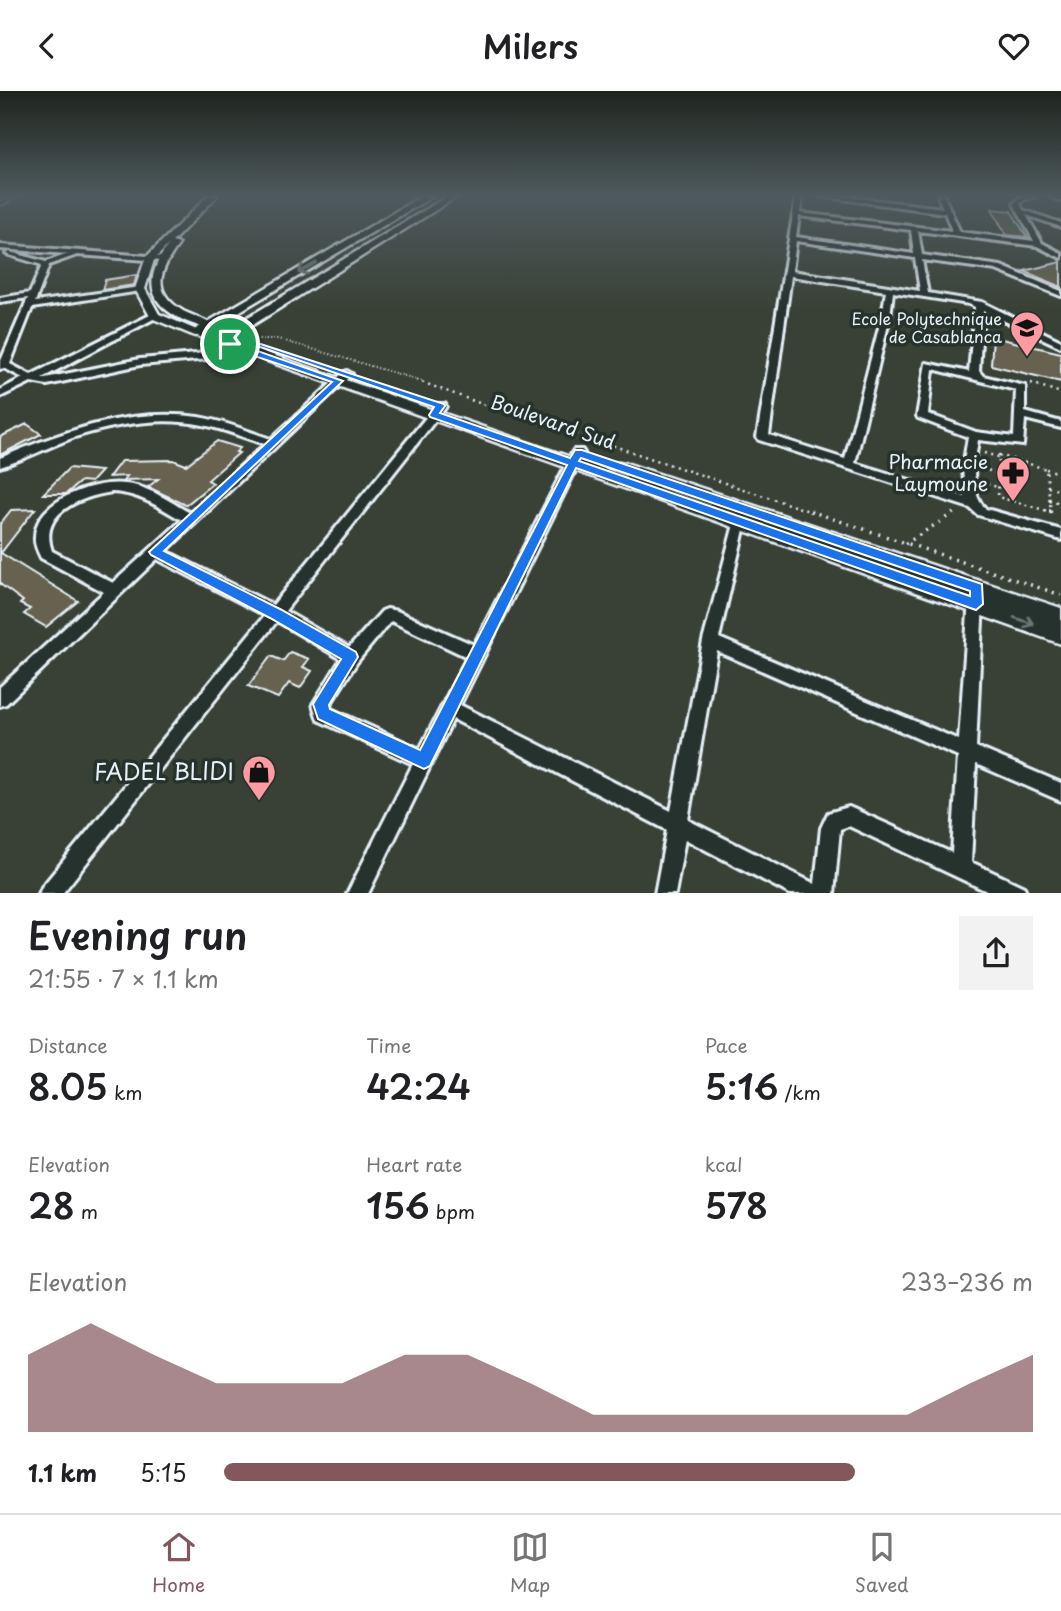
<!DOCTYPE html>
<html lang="en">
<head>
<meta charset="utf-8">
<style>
	body { margin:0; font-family:"Playpen Sans",sans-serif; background:#f2f2f2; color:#202124; height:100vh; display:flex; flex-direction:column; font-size:26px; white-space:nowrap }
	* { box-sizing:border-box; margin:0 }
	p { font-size:23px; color:#757577 }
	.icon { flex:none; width:38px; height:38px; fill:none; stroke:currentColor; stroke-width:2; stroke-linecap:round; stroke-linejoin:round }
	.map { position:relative; height:802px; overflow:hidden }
	.panel { display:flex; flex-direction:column; background:#fff; flex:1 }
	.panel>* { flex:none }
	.pin { position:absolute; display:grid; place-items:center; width:60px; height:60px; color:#fff; margin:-30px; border:4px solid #fff; border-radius:50%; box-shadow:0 2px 7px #0007 }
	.round { display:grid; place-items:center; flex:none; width:74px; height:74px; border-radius:0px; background:#f2f2f2 }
	.head { display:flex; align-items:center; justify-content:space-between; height:119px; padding:0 28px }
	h1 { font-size:38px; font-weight:600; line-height:52px }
	.metrics { display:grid; grid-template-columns:repeat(3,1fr); gap:10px; height:119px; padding:7px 28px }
	.metrics div { display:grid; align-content:center }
	.metrics b { font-size:35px; font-weight:600 }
	.metrics small { font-size:19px; font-weight:400 }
	.metrics p { font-size:19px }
	.chart { height:196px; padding:14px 28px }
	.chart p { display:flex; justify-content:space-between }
	.chart svg { width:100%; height:126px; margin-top:7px; fill:#84575d; opacity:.7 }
	ul { padding:0 28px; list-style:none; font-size:23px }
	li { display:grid; grid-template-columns:112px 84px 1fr; align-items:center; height:52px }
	li i { height:18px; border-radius:9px; background:#84575d }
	header { display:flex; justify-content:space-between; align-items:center; height:91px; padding:0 28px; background:#fff; font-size:32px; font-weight:600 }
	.tab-bar { display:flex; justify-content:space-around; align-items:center; height:98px; border-top:2px solid #e0e0e0; background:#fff; font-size:19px; color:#757577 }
	.tab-bar a { display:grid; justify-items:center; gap:4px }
	.tab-bar .on { color:#84575d }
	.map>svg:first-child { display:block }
	.building { fill:#66624f; stroke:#e8f1f8; stroke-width:2 }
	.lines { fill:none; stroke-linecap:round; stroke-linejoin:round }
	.service-casing { stroke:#e8f1f8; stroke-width:6 }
	.minor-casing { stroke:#e8f1f8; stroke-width:6 }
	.tertiary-casing { stroke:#e8f1f8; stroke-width:5 }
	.secondary-casing { stroke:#e8f1f8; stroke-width:5 }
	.path-far2 { stroke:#e8f1f8; stroke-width:2; stroke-dasharray:1 2.5; stroke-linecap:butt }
	.path-far1 { stroke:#e8f1f8; stroke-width:2.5; stroke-dasharray:2 4.5; stroke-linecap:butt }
	.path { stroke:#e8f1f8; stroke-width:3.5; stroke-dasharray:2 6; stroke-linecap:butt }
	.service { stroke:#26332d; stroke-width:3.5 }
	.minor { fill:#26332d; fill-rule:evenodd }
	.tertiary { fill:#26332d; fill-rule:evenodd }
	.secondary { fill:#26332d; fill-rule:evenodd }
	.oneway { stroke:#6a7674 }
	.route { fill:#1a73e8; stroke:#fff; stroke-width:2; fill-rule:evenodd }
	.labels { text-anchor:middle; stroke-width:7; stroke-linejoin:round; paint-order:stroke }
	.far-poi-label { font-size:16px; fill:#e8f1f8; stroke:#26332d; text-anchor:end }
	.street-label { font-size:19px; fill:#e8f1f8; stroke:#26332d }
	.poi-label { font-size:19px; fill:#e8f1f8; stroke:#26332d; text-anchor:end }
	.near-poi-label { font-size:23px; fill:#e8f1f8; stroke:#26332d; text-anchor:end }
</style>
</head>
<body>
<header><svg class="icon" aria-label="back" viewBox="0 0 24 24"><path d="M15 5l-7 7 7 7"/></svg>Milers<svg class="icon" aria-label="heart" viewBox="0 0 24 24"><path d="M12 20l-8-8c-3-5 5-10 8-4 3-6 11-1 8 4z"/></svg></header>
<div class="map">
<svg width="1061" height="803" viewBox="0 0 1061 803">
	<rect width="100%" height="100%" fill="#394137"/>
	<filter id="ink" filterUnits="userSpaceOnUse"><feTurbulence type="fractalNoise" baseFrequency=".0143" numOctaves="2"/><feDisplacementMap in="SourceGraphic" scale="14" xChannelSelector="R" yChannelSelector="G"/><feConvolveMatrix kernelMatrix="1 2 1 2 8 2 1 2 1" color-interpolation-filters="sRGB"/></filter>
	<g filter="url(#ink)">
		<!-- building -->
		<path class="building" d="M992,118L1011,120L1027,146L1006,144Z
			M1061,171V196L1024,180Z
			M137,184L134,194L102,199L105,189Z
			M993,246L1061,262V291L991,274Z
			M27,333L41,343L0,364V346Z
			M217,350L240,357L236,361L239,362L208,389L213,392L186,414L148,396L158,388L124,389L127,385L109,386L121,370L173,369L186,374Z
			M69,377L101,380L91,391L81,390L66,403H43Z
			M35,418L1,462L78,510L46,536L24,523L30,518L20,513L23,510L0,493V433L11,419Z
			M290,561L309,568L303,576L312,580L300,597L289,592L278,607L248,595L271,565L283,570Z"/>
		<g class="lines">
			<!-- service casing -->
			<g class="service-casing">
				<path id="service" d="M0,113L17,105"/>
			</g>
			<!-- minor casing -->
			<g class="minor-casing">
				<path id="minor" d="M796,105H802L800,122L952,140L945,122L819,105H839L943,117L938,105H944L960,141L1034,150L1014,113L1019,107L1036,105L1023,109L1020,113L1023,119L1061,132V136L1026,124L1042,152L1061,162V167L1037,155L918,140L922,164L1001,175L1061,200V205L996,179L922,169L928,202L982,211L1061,250V256L983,220L979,280L983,285L1025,295V321L1061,331V337L1025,328L1023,354L978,349C975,370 968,402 986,418L1061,439V449L978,424L970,417L759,349L757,346ZM799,125L911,139L914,163L796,146ZM796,150L915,167L920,200L792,180ZM791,185L886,200L882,225L845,368L769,344ZM893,201L969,213L975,216L969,281L926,272L917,325L918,327L968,346L963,376L965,406L855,372L890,225ZM933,278L1016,299L1014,346L976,341L928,323Z
					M1050,105L1061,106V110L1051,106Z
					M0,154L162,166L166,168L162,170L77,164L49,174L35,211L140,196L144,198L140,200L32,217L10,273L31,284L152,223L159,225L40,288L140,268L207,262L227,251L230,250L235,253L209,268L140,274L47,294L31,291L0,306V299L23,287L4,277L0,278V272L28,207L0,211V207L30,202L42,174L6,163L10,161L46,171L68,163L0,158Z
					M347,280L352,283L350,285L166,460L273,514L437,313H445L446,315L445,317L285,520L349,557L382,520L387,518L397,520L474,554L572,362L574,359H582L584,362L460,614L671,720L703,550L738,418H746L748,421L719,547L959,649L969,508L971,504L976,502L981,504L983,508L976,656L1061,692V710L976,673L971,771L1024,796L1027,803H993L849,735L840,738L834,803H790L685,748L675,803H655L667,739L453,628L368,803H347L413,673L318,629L313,613L341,568L277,530L62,803H39L42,796L265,524L157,468L6,613L0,615V596L104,501L41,467C38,461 34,453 35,446C35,409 95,389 125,393C149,395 170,411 190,422L265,353C244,347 224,338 203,334C161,325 116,333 75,346C50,355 26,368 0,376V367C62,341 129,316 198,326C223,330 247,340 271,348L344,281ZM112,401C139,402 159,416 182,429L113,492L52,460C38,421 81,406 112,401ZM391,530L467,566L420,658L331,618L330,614L357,571ZM717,560L958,665L952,762L849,716L828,722L821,737L815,793L688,729Z"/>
			</g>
			<!-- tertiary casing -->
			<g class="tertiary-casing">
				<path id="tertiary" d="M208,105H217L172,151L179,153C160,179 150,200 183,220C193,225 205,228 214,235L208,238C158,224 134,200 169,153L154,169L145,198L159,223L199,240V244L195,245L151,227L135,198L146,166Z"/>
			</g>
			<!-- secondary casing -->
			<g class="secondary-casing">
				<path id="secondary" d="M422,105H433L205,241L217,245L448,105H458L229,249L771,435L614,380L612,376L614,372H626L1061,517V553L189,242Z"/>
			</g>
			<!-- path-far2 -->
			<path class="path-far2" d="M249,245L255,248H278L422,290"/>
			<!-- path-far1 -->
			<path class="path-far1" d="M416,289L512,324L581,344L815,422
				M1031,292L1061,302
				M984,362L998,366
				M999,364L1046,378L1051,421L998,406Z
				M982,377L998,383
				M1046,378L1061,382
				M981,391L997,396
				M1048,396L1061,400
				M1049,409L1061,412"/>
			<!-- path -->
			<path class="path" d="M810,420L1061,504
				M1049,420H1051
				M905,453L955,421"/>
			<!-- service -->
			<use href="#service" class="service"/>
			<!-- minor -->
			<use href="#minor" class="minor"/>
			<!-- tertiary -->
			<use href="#tertiary" class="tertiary"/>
			<!-- secondary -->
			<use href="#secondary" class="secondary"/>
		</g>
		<!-- one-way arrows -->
		<defs><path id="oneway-shaft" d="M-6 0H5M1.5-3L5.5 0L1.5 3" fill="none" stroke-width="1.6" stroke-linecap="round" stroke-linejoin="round" transform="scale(1.75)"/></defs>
		<g class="oneway">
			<use href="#oneway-shaft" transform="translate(307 177) rotate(149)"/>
			<use href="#oneway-shaft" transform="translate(1024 530) rotate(20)"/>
		</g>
	</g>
	<!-- sky -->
	<linearGradient id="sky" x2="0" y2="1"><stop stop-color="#1f241e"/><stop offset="0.48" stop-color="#4e5a5e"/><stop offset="1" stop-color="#4e5a5e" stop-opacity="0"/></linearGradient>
	<rect width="1061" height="217" fill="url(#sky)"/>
	<!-- route -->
	<path class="route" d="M227,242L444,313L445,315L440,322L570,367L575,359H582L982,493L983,513L976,519L576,377L430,675L424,678L318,628L313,613L341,568L270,527L151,464L149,461L332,291L216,252V248ZM231,246L434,316L429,324L430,326L567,374L420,659L330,618L329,614L358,566L356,561L280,518L164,460L343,290L226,249ZM581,367L970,500V505L579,370Z"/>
	<!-- icons -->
	<defs>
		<g id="university-pin" transform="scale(1.75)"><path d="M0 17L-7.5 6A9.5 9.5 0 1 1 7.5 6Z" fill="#ff9aa2" stroke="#26332d"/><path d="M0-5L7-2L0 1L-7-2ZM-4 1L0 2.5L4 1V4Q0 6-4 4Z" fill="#111"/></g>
		<g id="pharmacy-pin" transform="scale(1.75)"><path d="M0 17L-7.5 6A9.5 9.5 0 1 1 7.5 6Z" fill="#ff9aa2" stroke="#26332d"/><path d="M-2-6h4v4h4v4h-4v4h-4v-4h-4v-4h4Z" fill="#111"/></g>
		<g id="shop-pin" transform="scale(1.75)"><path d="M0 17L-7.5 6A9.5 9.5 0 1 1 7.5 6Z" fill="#ff9aa2" stroke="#26332d"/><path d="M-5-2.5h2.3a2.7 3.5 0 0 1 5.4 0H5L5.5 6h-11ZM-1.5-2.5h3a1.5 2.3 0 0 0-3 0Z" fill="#111"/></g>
	</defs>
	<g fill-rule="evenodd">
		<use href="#university-pin" x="1027" y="237"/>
		<use href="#pharmacy-pin" x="1013" y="382"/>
		<use href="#shop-pin" x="259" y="681"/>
	</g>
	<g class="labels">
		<!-- far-poi labels -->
		<g class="far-poi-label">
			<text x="1002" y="234">Ecole Polytechnique<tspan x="1002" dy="18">de Casablanca</tspan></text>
		</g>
		<!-- street labels -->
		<g class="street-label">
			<text transform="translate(553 331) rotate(19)" y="7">Boulevard Sud</text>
		</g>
		<!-- poi labels -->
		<g class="poi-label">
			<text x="988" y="378">Pharmacie<tspan x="988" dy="22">Laymoune</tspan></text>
		</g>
		<!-- near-poi labels -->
		<g class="near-poi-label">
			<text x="234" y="689">FADEL BLIDI</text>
		</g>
	</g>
</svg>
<div class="pin" style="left:230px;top:253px;background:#1e9e55"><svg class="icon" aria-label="arrive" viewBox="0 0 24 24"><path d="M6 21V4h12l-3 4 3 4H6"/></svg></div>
</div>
<section class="panel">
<div class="head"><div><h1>Evening run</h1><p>21:55 · 7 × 1.1 km</p></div><a class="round"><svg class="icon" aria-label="share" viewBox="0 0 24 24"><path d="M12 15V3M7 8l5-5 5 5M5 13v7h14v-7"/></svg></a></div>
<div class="metrics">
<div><p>Distance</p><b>8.05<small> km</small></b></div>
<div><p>Time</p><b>42:24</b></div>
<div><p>Pace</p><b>5:16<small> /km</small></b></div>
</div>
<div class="metrics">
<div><p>Elevation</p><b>28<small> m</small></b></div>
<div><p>Heart rate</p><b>156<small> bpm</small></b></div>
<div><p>kcal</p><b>578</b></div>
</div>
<div class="chart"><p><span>Elevation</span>233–236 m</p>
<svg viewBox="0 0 160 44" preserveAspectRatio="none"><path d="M0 44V17L10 6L20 17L30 27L40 27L50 27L60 17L70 17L80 27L90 38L100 38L110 38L120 38L130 38L140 38L150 27L160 17V44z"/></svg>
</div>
<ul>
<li><b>1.1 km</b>5:15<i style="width:78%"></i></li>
</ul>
</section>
<nav class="tab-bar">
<a class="on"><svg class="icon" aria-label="home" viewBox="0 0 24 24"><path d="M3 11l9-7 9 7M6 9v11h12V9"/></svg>Home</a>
<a><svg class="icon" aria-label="map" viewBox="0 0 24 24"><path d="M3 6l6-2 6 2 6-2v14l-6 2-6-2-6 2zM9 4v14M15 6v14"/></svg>Map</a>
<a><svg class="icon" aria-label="saved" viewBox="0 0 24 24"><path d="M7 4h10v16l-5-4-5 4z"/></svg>Saved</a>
</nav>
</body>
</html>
